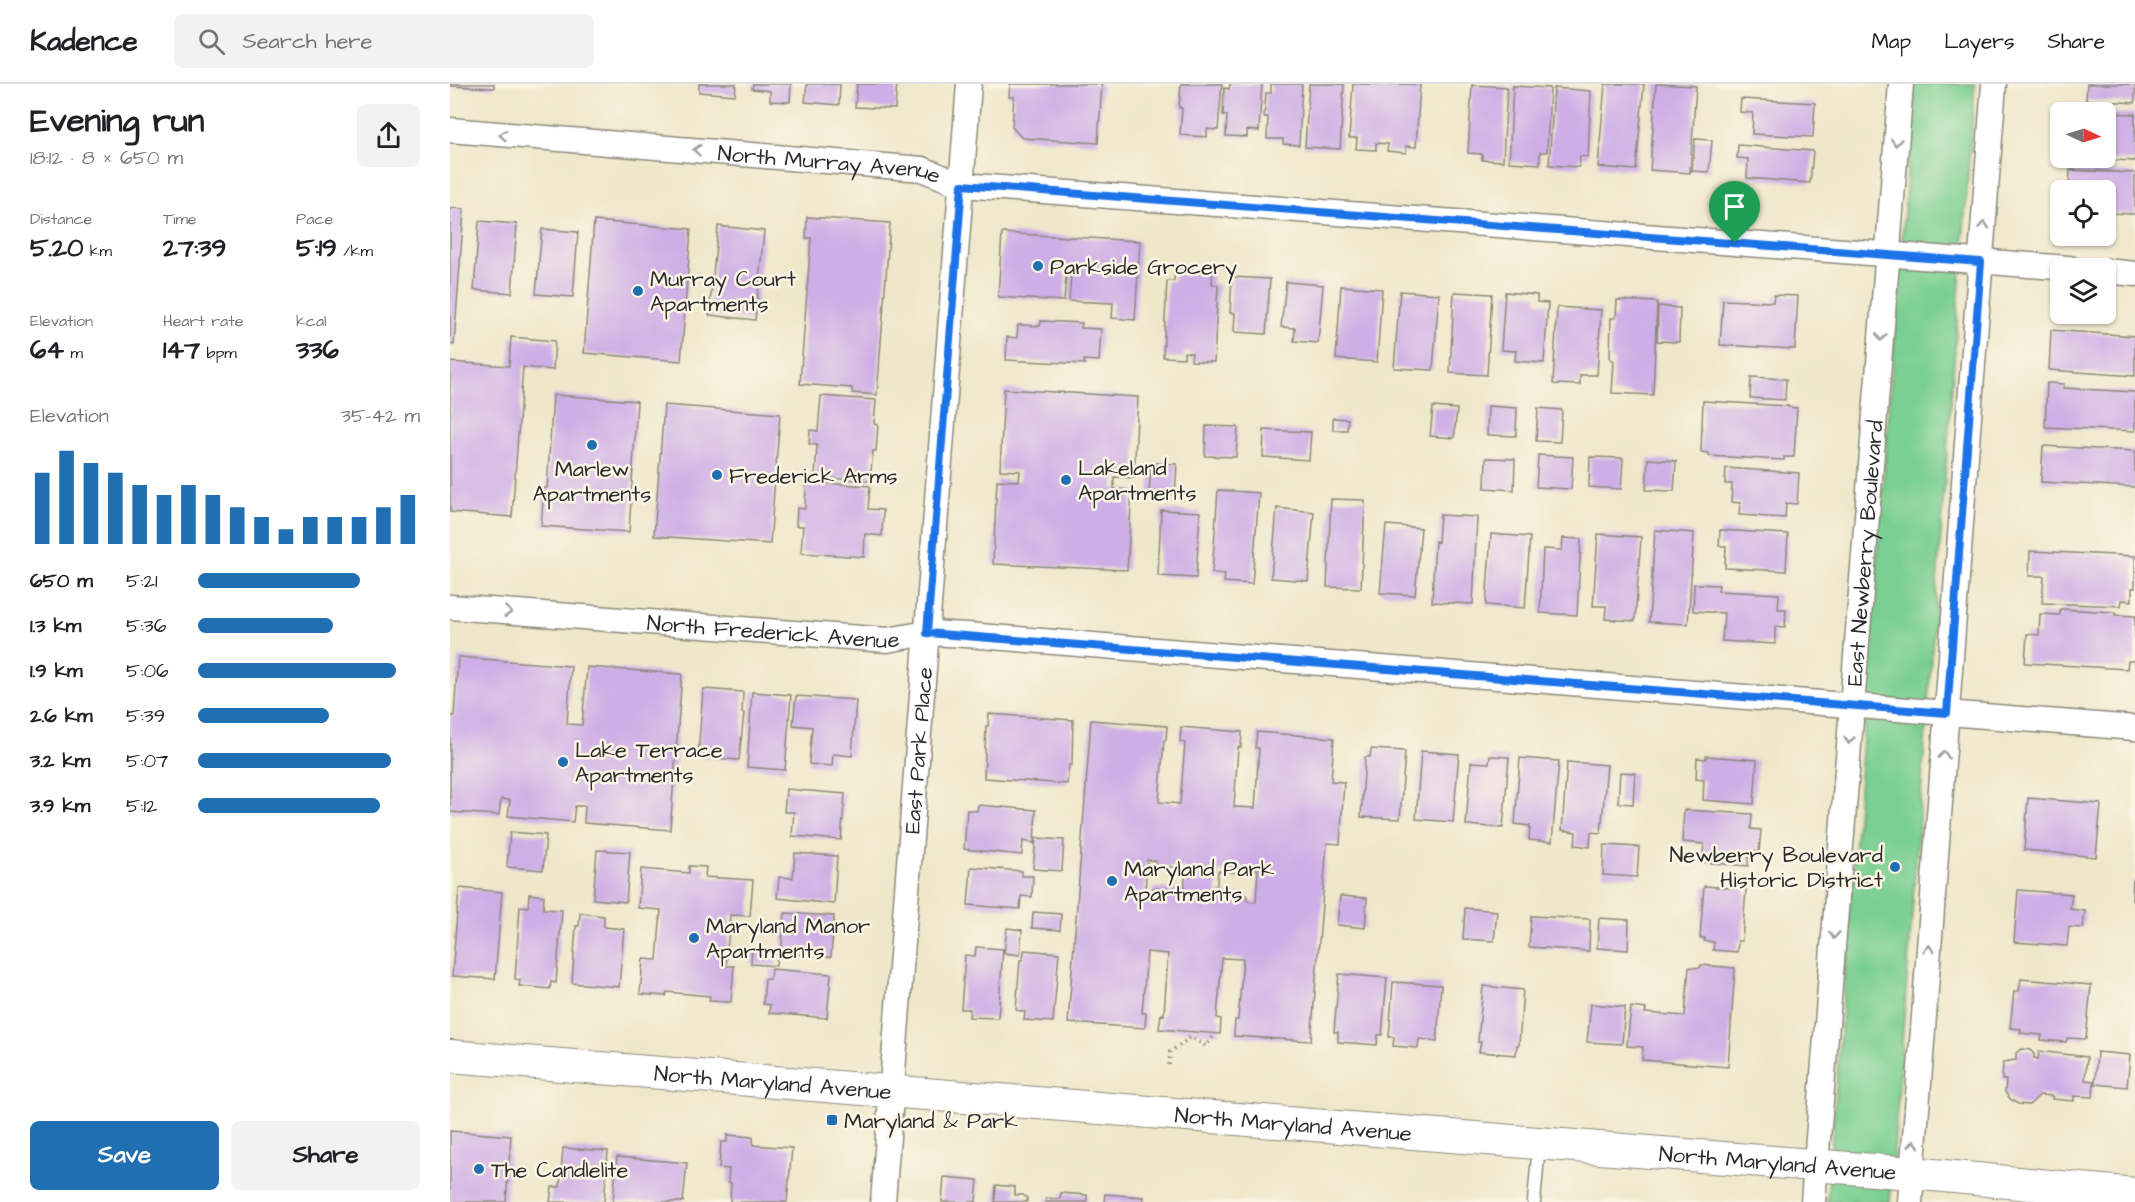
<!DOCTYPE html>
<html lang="en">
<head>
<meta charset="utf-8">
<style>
	body { margin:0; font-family:"Architects Daughter",sans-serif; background:#f2f2f2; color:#202124; height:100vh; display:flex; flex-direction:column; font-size:22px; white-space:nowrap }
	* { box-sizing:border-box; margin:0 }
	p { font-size:20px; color:#757577 }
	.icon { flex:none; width:33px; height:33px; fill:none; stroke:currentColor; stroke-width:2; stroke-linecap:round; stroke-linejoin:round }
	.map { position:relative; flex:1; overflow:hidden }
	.sheet { display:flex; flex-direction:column; background:#fff; width:450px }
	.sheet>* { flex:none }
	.needle { width:39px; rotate:94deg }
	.buttons { position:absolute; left:1600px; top:18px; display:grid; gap:12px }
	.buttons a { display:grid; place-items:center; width:66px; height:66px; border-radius:9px; background:#fff; box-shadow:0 2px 4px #0004; font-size:30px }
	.pin { position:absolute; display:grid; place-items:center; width:51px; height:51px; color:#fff; margin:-62px -26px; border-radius:50% 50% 50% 0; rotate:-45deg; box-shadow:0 0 6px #0007 }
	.pin .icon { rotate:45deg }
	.round { display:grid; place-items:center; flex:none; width:63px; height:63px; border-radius:9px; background:#f2f2f2 }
	.summary { display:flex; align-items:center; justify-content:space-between; height:102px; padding:0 30px }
	h1 { font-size:33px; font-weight:700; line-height:45px }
	.metrics { display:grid; grid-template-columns:repeat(3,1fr); gap:9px; height:102px; padding:6px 30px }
	.metrics div { display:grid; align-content:center }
	.metrics b { font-size:26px; font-weight:700 }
	.metrics small { font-size:16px; font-weight:400 }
	.metrics p { font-size:16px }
	.chart { height:168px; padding:12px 30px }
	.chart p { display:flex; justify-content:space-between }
	.chart svg { width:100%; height:108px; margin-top:6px; stroke:#1f6fb2; stroke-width:6 }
	.primary-button { display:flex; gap:12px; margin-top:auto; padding:12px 30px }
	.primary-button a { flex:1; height:69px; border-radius:9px; background:#1f6fb2; color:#fff; font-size:24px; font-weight:700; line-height:69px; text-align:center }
	.primary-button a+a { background:#f2f2f2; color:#202124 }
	ul { padding:0 30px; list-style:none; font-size:20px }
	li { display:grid; grid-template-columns:96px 72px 1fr; align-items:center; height:45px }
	li i { height:15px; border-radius:8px; background:#1f6fb2 }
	header { display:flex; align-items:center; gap:36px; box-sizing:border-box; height:84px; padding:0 30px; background:#fff; border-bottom:2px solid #e0e0e0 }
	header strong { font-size:28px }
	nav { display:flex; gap:33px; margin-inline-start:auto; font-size:21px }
	.search { width:420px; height:54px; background:#f2f2f2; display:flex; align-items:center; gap:15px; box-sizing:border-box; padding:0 21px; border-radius:9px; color:#757577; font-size:22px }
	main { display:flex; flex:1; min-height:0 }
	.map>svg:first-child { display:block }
	.green { fill:#7acf92; stroke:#527d5e; stroke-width:1.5 }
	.building { fill:#ceaee6; fill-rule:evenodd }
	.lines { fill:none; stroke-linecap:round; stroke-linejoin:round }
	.service-casing { stroke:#8c897a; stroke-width:15 }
	.minor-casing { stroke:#8c897a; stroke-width:27 }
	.tertiary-casing { stroke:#8c897a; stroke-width:34 }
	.path { stroke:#8c897a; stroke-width:4; stroke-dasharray:1.5 4.5; stroke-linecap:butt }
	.service { stroke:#fff; stroke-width:12 }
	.minor { stroke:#fff; stroke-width:24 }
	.tertiary { stroke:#fff; stroke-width:32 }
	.oneway { stroke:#a0a0a0 }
	.route-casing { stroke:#fff; stroke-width:12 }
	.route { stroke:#1a73e8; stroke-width:8 }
	.poi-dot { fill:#1f6fb2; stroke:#fcf5e5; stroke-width:2 }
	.labels { text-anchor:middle; stroke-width:5; stroke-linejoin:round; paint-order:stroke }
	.street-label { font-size:22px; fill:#2b2b2b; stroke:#fcf5e5 }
	.poi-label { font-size:22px; fill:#2b2b2b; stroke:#fcf5e5; text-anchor:start }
</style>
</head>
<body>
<header>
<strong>Kadence</strong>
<div class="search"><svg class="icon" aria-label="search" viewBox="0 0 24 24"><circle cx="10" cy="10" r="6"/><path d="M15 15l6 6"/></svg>Search here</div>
<nav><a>Map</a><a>Layers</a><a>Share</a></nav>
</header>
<main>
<section class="sheet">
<div class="summary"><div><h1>Evening run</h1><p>18:12 · 8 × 650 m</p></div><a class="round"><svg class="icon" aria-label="share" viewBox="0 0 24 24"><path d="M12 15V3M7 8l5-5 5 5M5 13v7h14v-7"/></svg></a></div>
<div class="metrics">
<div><p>Distance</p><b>5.20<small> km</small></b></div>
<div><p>Time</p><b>27:39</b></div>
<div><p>Pace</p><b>5:19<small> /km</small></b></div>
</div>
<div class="metrics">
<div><p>Elevation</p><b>64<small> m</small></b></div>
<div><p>Heart rate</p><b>147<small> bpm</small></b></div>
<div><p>kcal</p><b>336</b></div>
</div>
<div class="chart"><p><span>Elevation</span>35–42 m</p>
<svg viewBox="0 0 160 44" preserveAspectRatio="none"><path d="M5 44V15M15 44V6M25 44V11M35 44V15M45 44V20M55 44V24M65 44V20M75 44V24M85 44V29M95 44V33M105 44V38M115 44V33M125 44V33M135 44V33M145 44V29M155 44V24"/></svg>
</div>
<ul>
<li><b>650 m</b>5:21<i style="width:73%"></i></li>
<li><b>1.3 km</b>5:36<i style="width:61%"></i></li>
<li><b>1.9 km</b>5:06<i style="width:89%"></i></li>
<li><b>2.6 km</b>5:39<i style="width:59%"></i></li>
<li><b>3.2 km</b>5:07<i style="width:87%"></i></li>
<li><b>3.9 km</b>5:12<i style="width:82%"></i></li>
</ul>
<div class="primary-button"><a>Save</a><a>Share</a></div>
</section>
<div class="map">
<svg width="1685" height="1118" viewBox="0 0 1685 1118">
	<rect width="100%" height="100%" fill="#fcf5e5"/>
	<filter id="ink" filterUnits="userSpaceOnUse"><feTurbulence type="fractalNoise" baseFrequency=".0167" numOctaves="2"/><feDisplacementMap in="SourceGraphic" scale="12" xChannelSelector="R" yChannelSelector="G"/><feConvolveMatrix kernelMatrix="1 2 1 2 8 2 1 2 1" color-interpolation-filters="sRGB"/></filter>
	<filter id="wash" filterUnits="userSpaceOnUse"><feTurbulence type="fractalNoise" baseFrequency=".008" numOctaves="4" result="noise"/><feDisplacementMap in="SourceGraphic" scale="24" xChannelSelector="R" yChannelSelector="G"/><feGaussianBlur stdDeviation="1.35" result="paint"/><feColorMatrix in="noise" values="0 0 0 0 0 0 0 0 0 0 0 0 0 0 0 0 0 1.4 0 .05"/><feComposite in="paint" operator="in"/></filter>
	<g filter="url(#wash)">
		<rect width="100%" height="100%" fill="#eee7ca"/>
		<!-- green -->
		<path class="green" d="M1464,0H1525L1440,1118H1377Z"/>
		<g id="blocks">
			<!-- building -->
			<path class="building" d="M1,0H44V4L1,2Z
				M249,0H286L285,11L249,8Z
				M303,0H341L340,18L320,17V7L302,5Z
				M357,0H390L389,21L355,18Z
				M407,0H447L445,25L405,23Z
				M560,0H652L648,59L572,54L562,43L564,13H559Z
				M731,0H772L768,46L757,45V53L730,51L732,24H729Z
				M780,0H812L809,47L797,46V53L776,52L777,31H773L774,4L779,5Z
				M821,0H852L849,61L833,60V55H817L818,33H814L816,9H821Z
				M859,0H894L890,65L855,63Z
				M903,0H970L966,63L956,62V69L937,67L938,60L926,59V66L906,65L907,54H899Z
				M1155,0H1194L1186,86L1148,83Z
				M1206,0L1246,2L1240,89L1200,86Z
				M1637,0H1685V19L1636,16Z
				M1022,1L1057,3L1053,77L1032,76V70L1018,69Z
				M1063,2L1100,4L1097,68H1090V80L1059,78Z
				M1104,4L1141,7L1138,73L1130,72L1129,83L1099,81Z
				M1291,15L1365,19L1363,53L1302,50L1303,29L1290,28Z
				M1656,29L1685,30V77L1644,75V74H1656Z
				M1245,55L1262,56L1259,88L1242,87Z
				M1288,61L1363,67L1360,99L1297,94L1298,75L1287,74Z
				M1620,86L1685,89V130L1656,129V106H1619Z
				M0,124L14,125L4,261L0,260Z
				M357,133L440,139L427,311L402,309V304L350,300L361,154H356Z
				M29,137L67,140L62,209L24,206Z
				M144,137L241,145L231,277L134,269Z
				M268,142L314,147L305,236L259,231Z
				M92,145L128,148L123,213L86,210Z
				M552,149L690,157L685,236L662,234L663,219L619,217L621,191L624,187L619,184L613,188L616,192L614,217L548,213Z
				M725,181L763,182L762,200L768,201L764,278L741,277L742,269L734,268V274L713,273L717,197H724Z
				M782,193L820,195L816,250L784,248L785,229H780Z
				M836,198L873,201L868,259L844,257L845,244L831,243Z
				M891,202L932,205L927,278L886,275Z
				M950,207L989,210L983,286L944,284Z
				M1004,208L1042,210L1037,291L1000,289Z
				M1055,208L1087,211V218L1098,219L1094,279L1065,277L1066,267L1051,266Z
				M1324,211L1348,212L1345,265L1270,261L1273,216L1323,218Z
				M1167,216L1207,218L1203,311L1162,309L1164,277L1160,274L1161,234H1166Z
				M1208,222L1230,224L1229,258L1207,257Z
				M1107,223L1151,226L1147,291H1130V301L1103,300Z
				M591,237L632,239L631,244L651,245L649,277L634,276L635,280L556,276L557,253L567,254L568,241L590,242Z
				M1601,246L1685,252V292L1599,286Z
				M61,253L105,257L103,286L73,283L62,433L0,428V278L59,282Z
				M1301,293L1336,295L1335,316L1300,314Z
				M1597,299L1614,300L1613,304L1685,308V347L1595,343Z
				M554,305L688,313L684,394L664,393V405L682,406L677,486L543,480L547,396L569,397L570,387L550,386Z
				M103,311L187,317L179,448L91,442L94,404H97Z
				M371,312L426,316L424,340L428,341L426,367H423L420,397L365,393L367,361L359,360L360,346L368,347Z
				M1253,317L1338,322V323L1347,324L1344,373H1334V376L1259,372V369L1251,368Z
				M214,321L330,330L320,460L204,452Z
				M1038,322L1067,324L1066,352L1037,351Z
				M983,323L1007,325L1004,354L980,352Z
				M1088,324L1112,326L1110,358L1086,357Z
				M883,334L898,335L897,346H883Z
				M756,342L788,343L786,373L755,372Z
				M814,346L861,348L859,376L813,373Z
				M1593,362L1685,367V403L1591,398Z
				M1088,371L1123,373L1121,405L1086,403Z
				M1140,373L1173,374L1171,405L1139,403Z
				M1036,374L1065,375L1064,406L1035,404Z
				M1198,375L1226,377L1224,407L1196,406Z
				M701,379L727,380L725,411L699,410Z
				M1276,384L1349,389L1347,420L1336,419L1335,434L1289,431L1290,419L1281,418L1282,400H1275Z
				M356,398L420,402L418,425L433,426L432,452L415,450L414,473L351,469L353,442H346L347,424L355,425Z
				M768,406L809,409L802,500L774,498L775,490L762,489Z
				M881,415L915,416L911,504L877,503Z
				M827,424L864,428L858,497L821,494Z
				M711,426L750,428L746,494L708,492Z
				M990,431L1027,433L1023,520L982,518L985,457L988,458Z
				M936,441L971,444L965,511L930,509Z
				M1205,446L1244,449L1238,540L1199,538Z
				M1270,446L1338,450L1336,487L1275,484L1276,462H1269Z
				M1041,450L1080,453L1075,524L1036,521Z
				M1148,450L1191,453L1185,537L1155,535L1156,522H1143Z
				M1113,454L1131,455L1127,531L1090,529L1093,465L1112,466Z
				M1580,467L1685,472V504H1682V517L1672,516L1671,522L1592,519L1594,492H1579Z
				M1244,500L1269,501L1268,507L1329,510L1328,525H1336L1335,543L1325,542V560L1272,557L1274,529L1243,527Z
				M1610,525L1665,528V531L1685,532V577H1678L1677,585L1575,579L1577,550L1589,551L1590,530L1610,531Z
				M8,573L121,582L117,640L132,641L137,583L232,590L220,746L134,739L135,722H125L123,738L58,732L60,716L51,715L49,731L0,728V631L4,632Z
				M253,605L293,608L292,629H294L289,676L248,673Z
				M302,608L341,611L335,686L297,683Z
				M346,612L406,616L402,672L383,670L382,682L359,680L362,643L343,641Z
				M539,630L623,636L622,681H619L617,700L534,694L536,642H538Z
				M641,636L717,642L716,656H714L709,718L730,720L735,659L730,658L731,643L792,648L791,663H788L784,723L805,724L809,664H805L807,648L884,654L881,697L894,698L890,760L877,759L861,957L784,952L785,936H788L793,875L772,874L767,934L771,935L770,950L709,945L711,930L714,931L718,870L697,868L692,929H696L695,944L618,939ZM697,776L706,777L705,782L736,784L734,806L703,804V810L695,809ZM800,784L808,785L806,818L797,817V811L766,809L768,787L800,790Z
				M921,665L955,667L950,735L911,733L915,673H920Z
				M971,667L1009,670L1003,738L966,735Z
				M1040,672L1059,673L1053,744L1016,741L1021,678L1039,679Z
				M1256,672L1307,676L1304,720L1253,716L1254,696L1246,695L1247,674L1256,675Z
				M1070,674L1109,677L1102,758L1079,756L1080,742L1065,740Z
				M1117,678L1157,681L1151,749L1141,748L1140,763L1125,761L1126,748L1112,746Z
				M1170,688L1185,689L1183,720L1168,719Z
				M336,705L395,710L391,756L342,752L344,728H334Z
				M1578,714L1651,720L1646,773L1574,766Z
				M528,721L586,726L584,759L573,757L572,771L514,765L517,726L527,727Z
				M1234,726L1302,730L1301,745L1311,746L1309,768L1299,767L1298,782L1252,778L1254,760L1232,758Z
				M60,748L96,751L93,786L57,783Z
				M586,754L614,756L612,787L583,785Z
				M1154,761L1189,763L1187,793L1153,791Z
				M147,766L180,768L176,818L143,815Z
				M345,769L387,772L384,820L327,814L329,793L343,794Z
				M239,782L256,783L255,793L303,796L300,832L280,831L276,882H284L281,918L259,917L260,912L217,908L216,912L190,910L193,875L207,876L211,826L188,824L191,785L239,789Z
				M521,783L572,787V792H583L582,813L571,812L570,825L518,821Z
				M1683,797H1685V816H1682Z
				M1254,802L1296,805L1292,857H1288L1287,868L1263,866L1264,858L1254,857L1255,854H1250Z
				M9,804L52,808L45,895L2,892Z
				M1568,806L1622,810L1620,825L1635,827L1633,844L1619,843L1617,862L1564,858Z
				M79,810L94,812L93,825L112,826L106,899L101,898L100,905L69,902L70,896L65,895L70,822L78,823Z
				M890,812L917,814L915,844L887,841Z
				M1015,824L1047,827L1044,857L1013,855Z
				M583,828L611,830L610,846L582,844Z
				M130,829L154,832V843L174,845L169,903L122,899L126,842H129Z
				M335,829L384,832L381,873L331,869Z
				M1081,832L1140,835L1139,867L1079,863Z
				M1149,834L1179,836L1178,866L1147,864Z
				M557,844L572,846L570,871L554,869Z
				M526,863L553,865L548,934L519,933L520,925H511L515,871L525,872Z
				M302,864L327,866L326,882L301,880Z
				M574,866L609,869L603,938L574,936L575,928L566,926L570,876H573Z
				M1251,881L1285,884L1278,983L1192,976L1193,963L1177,962L1181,923L1196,925L1195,929L1235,932L1239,883L1250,884Z
				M321,885L381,890L377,934L319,929L320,921L313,920L315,895H320Z
				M889,890L937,894L932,951H928L927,961L888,958V948H884Z
				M1571,895L1641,901L1636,955L1617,954L1616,958L1591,956L1592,951L1570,949L1571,945L1560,944L1564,907H1569Z
				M943,898L991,901L987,957L969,955L968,964L943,962L944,953H939Z
				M1033,902L1073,906L1069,961H1067L1066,971L1029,968L1031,958H1028Z
				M1141,920L1175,923L1172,960L1137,958Z
				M1572,965L1580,966L1584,970V974L1588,975L1589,967L1637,973L1635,996L1644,997L1643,1013L1624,1012V1017L1602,1015L1603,1012L1590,1011L1579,1021L1568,1020L1560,1015L1555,1008L1556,996H1552L1553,978L1566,976V969Z
				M1647,968L1680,971L1677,1003L1645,1000Z
				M0,1047L61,1052L56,1118H0Z
				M277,1051L303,1053V1061L342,1064L337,1118H280L281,1099H278L279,1085L269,1084L271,1058H277Z
				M113,1064L158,1067L154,1118H100L102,1103H110Z
				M167,1073L237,1079L233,1118H163Z
				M494,1093L528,1096L526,1118H492Z
				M546,1101L565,1103V1111H573L577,1114V1118H545Z
				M611,1109L637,1111V1118H596V1114L610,1115Z
				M655,1110L694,1113L693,1118H654Z"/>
		</g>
	</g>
	<g filter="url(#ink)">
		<use href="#blocks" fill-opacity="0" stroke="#8c897a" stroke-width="1.5"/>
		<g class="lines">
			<!-- service casing -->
			<g class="service-casing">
				<path id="service" d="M1084,1118L1089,1060"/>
			</g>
			<!-- minor casing -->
			<g class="minor-casing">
				<g id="minor">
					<path id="s1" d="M0,46L472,85L512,101L1619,184"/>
					<path d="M1656,187L1685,190"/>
					<path id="s2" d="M0,523L437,556L477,549L517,551L1685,644"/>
					<path id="s3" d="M433,1118L519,0"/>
					<path id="s4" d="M1363,1118L1451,0"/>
					<path d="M1460,1118L1544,0"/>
				</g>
			</g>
			<!-- tertiary casing -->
			<g class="tertiary-casing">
				<g id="tertiary">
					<path id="s5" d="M0,972L1462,1089L1685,1110"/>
				</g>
			</g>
			<!-- path -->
			<path class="path" d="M719,981L720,968L741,953L756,962L765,950"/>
			<!-- service -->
			<use href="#service" class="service"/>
			<!-- minor -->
			<use href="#minor" class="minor"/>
			<!-- tertiary -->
			<use href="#tertiary" class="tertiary"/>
		</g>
		<!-- one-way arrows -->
		<defs><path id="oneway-chevron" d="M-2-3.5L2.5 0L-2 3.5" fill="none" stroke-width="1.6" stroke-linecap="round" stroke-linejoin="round" transform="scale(1.5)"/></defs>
		<g class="oneway">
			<use href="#oneway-chevron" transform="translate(53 51) rotate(-175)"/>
			<use href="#oneway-chevron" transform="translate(1446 58) rotate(94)"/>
			<use href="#oneway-chevron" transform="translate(247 66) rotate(-175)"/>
			<use href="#oneway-chevron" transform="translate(1534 141) rotate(-86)"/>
			<use href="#oneway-chevron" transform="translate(1431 253) rotate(95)"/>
			<use href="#oneway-chevron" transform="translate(58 528) rotate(4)"/>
			<use href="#oneway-chevron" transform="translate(1399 656) rotate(94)"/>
			<use href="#oneway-chevron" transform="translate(1494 671) rotate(-86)"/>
			<use href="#oneway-chevron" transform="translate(1384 851) rotate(94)"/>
			<use href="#oneway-chevron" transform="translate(1479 865) rotate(-86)"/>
			<use href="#oneway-chevron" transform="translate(1464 1060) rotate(-86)"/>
		</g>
	</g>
	<g class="lines" filter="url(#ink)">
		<!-- route casing -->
		<g class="route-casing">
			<path id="route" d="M512,101L1531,178L1497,629L477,549Z"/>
		</g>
		<!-- route -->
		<use href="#route" class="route"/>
	</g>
	<!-- markers -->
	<g class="poi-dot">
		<circle cx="588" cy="182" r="6"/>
		<circle cx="188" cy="207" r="6"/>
		<circle cx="142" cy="361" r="6"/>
		<circle cx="267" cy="391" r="6"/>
		<circle cx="616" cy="396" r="6"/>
		<circle cx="113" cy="678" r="6"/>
		<circle cx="1445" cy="783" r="6"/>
		<circle cx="662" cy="797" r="6"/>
		<circle cx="244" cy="854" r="6"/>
		<rect x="376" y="1030" width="12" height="12" rx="3"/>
		<circle cx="29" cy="1085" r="6"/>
	</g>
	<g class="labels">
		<!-- street labels -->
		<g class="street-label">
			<text dy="8" stroke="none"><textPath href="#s1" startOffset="381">North Murray Avenue</textPath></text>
			<text dy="8" stroke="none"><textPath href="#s4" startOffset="651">East Newberry Boulevard</textPath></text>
			<text dy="8" stroke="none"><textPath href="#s2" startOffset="324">North Frederick Avenue</textPath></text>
			<text dy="8" stroke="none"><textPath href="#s3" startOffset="453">East Park Place</textPath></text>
			<text dy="8" stroke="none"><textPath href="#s5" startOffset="324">North Maryland Avenue</textPath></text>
			<text dy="8" stroke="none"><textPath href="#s5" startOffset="846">North Maryland Avenue</textPath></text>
			<text dy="8" stroke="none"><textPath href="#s5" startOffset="1332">North Maryland Avenue</textPath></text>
		</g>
		<!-- poi labels -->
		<g class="poi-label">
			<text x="600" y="190">Parkside Grocery</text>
			<text x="200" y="202">Murray Court<tspan x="200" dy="25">Apartments</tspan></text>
			<text x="628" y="391">Lakeland<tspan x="628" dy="25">Apartments</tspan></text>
			<text x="142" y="392" text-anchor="middle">Marlew<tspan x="142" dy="25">Apartments</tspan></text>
			<text x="279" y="399">Frederick Arms</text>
			<text x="125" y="673">Lake Terrace<tspan x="125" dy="25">Apartments</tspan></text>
			<text x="1433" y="778" text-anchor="end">Newberry Boulevard<tspan x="1433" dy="25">Historic District</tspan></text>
			<text x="674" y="792">Maryland Park<tspan x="674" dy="25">Apartments</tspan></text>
			<text x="256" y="849">Maryland Manor<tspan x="256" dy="25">Apartments</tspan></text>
			<text x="394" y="1044">Maryland &amp; Park</text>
			<text x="41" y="1093">The Candlelite</text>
		</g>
	</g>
</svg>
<div class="buttons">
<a><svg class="needle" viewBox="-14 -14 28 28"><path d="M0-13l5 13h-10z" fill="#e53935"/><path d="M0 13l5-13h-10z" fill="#757577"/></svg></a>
<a><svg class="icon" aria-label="locate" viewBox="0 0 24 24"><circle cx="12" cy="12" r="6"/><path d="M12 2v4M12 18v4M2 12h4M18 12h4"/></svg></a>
<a><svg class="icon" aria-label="layers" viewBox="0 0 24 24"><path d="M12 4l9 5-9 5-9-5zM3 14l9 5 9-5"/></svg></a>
</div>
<div class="pin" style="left:1285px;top:159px;background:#1e9e55"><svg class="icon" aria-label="arrive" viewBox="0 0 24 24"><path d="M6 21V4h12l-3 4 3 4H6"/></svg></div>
</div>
</main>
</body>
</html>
